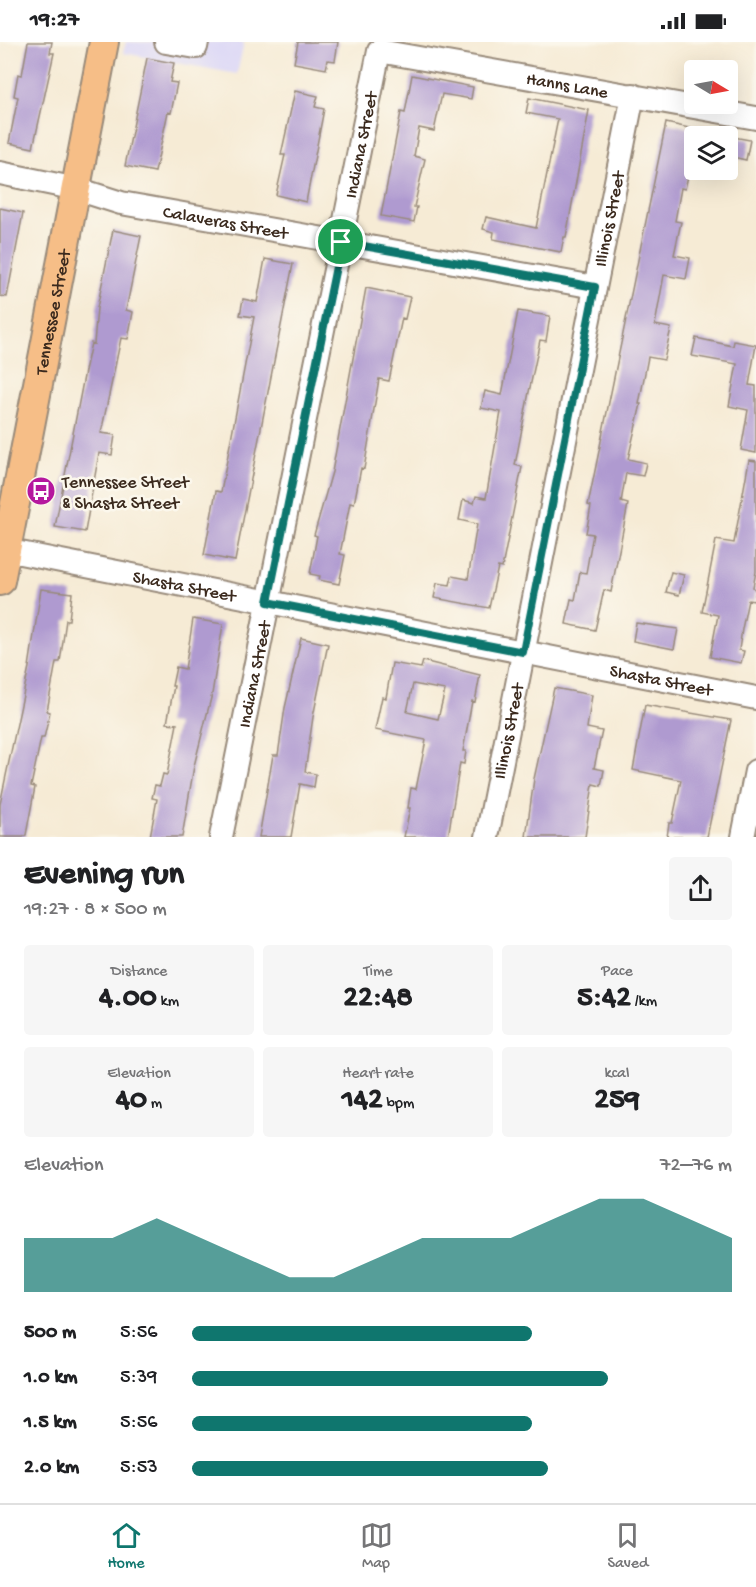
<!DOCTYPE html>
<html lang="en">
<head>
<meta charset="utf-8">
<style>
	body { margin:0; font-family:"Gochi Hand",sans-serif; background:#f6f6f6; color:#202124; height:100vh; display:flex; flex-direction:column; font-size:22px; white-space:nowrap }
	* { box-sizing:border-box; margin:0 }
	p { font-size:20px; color:#757577 }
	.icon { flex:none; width:33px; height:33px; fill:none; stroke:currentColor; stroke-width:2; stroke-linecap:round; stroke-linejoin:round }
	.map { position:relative; height:795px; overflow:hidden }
	.sheet { display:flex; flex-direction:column; background:#fff; flex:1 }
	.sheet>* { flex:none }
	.needle { width:39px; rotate:100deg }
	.controls { position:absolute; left:684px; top:18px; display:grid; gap:12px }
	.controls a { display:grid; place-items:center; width:54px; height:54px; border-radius:6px; background:#fff; box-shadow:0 6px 24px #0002; font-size:30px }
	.pin { position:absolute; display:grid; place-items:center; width:51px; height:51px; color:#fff; margin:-26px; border:3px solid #fff; border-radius:50%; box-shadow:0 2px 6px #0007 }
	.round { display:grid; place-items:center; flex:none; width:63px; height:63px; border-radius:6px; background:#f6f6f6 }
	.head { display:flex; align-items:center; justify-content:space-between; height:102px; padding:0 24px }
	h1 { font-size:33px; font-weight:700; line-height:45px }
	.stats { display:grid; grid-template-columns:repeat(3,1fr); gap:9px; height:102px; padding:6px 24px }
	.stats div { display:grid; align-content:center; border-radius:6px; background:#f6f6f6; text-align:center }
	.stats b { font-size:30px; font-weight:700 }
	.stats small { font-size:16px; font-weight:400 }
	.stats p { font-size:16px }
	.chart { height:168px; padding:12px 24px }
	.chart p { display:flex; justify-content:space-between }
	.chart svg { width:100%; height:108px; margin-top:6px; fill:#0f766e; opacity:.7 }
	ul { padding:0 24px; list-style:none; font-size:20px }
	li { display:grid; grid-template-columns:96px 72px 1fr; align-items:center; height:45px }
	li i { height:15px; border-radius:8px; background:#0f766e }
	.status { display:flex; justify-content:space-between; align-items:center; height:42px; padding:0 30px; background:#fff; direction:ltr }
	.status svg { height:16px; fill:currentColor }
	.tabs { display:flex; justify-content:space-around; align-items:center; height:84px; border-top:2px solid #e0e0e0; background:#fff; font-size:16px; color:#757577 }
	.tabs a { display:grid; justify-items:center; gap:3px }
	.tabs .selected { color:#0f766e }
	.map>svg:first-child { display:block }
	.built { fill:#dad6f7 }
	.building { fill:#af9ad0; fill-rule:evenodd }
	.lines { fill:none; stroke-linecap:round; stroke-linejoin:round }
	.minor-casing { stroke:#988a7a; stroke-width:26 }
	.major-casing { stroke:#988a7a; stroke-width:32 }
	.minor { stroke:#fff; stroke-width:22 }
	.major { stroke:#f6be87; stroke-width:28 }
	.route-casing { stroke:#fff; stroke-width:12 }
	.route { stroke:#0f766e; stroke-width:8 }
	.labels { text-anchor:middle; stroke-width:5; stroke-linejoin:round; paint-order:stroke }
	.street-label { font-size:18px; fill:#3b2a1e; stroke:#fbf7ec }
	.poi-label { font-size:18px; fill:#3b2a1e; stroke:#fbf7ec; text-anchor:start }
</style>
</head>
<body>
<div class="status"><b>19:27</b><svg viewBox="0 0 49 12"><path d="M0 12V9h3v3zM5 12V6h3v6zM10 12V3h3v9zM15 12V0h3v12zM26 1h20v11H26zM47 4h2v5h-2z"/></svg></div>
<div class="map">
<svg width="756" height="795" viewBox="0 0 756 795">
	<rect width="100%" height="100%" fill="#fbf7ec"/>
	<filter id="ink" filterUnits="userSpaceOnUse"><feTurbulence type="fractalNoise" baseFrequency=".0167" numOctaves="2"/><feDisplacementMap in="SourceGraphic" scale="12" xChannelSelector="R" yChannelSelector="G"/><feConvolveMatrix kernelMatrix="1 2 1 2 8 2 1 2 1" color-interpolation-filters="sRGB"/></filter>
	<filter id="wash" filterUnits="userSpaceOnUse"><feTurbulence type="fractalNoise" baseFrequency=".008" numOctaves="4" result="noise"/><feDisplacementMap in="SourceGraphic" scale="24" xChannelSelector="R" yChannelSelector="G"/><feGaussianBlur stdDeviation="1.35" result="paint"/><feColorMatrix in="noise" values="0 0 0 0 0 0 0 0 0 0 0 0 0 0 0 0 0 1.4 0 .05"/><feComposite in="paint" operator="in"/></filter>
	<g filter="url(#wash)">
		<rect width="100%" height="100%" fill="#f6ebd5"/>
		<!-- built -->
		<path class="built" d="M126,0H244L237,32L123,11Z"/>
		<g id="blocks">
			<!-- building -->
			<path class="building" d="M28,0H52L50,11H54L33,106L9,101L18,55L14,54L18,32L22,33Z
				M298,0H338L335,19L328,18L326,27L294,21Z
				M147,16L174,21L170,40L177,41L171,71L168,70L155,130L125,124Z
				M412,33L473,45L471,57L442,52L434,89L419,86L414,114L425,117L414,165H417L414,180L381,174L401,70L405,71Z
				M295,49L318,54L315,65L324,67L306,160L276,153L285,113H281Z
				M529,56L589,68L566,195H564L561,210L493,197L494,190L483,187L486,175L536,186L558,77L526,71Z
				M666,81L694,87L688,134L685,147L681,146L675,179L681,180L674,213L690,216L686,237L664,233L655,283L671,286L664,318L648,315L639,362H641L628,417L646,421L643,434L626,431L621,460L628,462L611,550L604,548L595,588L566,582L571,557L575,558L580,530L586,531L593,492L586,491L591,464L588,463Z
				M728,94L750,98L746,118L728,114Z
				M0,166L23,171L7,255L0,254Z
				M113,188L141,194L126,268L133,270L128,297L121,296L101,391L115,393L112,413L99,411L85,490L55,485L85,329L91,301L94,302L97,266Z
				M265,217L293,222L235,519L204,513L216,449L221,450L254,275L240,273L243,257L257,260Z
				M366,246L410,255L405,277L402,276L389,339L379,337L364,427L361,426L354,462L350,461L340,512L345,513L339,542L319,538L320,534L310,532L317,494L314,493L332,430Z
				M518,269L550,274L546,299L540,298L529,350L515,423L522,425L502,526L498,525L489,566L434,556L437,541L450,543L452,534L468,537L477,482L459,478L463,458L474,461L476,454L486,456L501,370L481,366L485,349L502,353Z
				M696,296L733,304L734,299L756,303L749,343L756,344V411L741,408L748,368L729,364L737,322L692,314Z
				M749,418L756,419V530L753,545L756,549L754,559L748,558L742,587L739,608L744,609L741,621L710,615L718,573L702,570L716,498L734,501Z
				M671,530L684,533L679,553L666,550Z
				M41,547L72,551L69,578H66L60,620H56L47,669L50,670L44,696H41L31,744L35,745L26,793L23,795H0V762L29,625Z
				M193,577L223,582L212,652L194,724L182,795H150L157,757L152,756L155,743L160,744L163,732L167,733L177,682L167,681L174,644H172L176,625L185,627Z
				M636,581L678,587L674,607L633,599Z
				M301,596L328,602L313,675L305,730L316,732L314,745L300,742L291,795H259L273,713H278L285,666Z
				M423,619L480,633L475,660L472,659L463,709H466L464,722L460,721L448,795H404L410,766H408L411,746L416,747L426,698L375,688L382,655L386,656L392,621L421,626ZM413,642L445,648L438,677L407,670Z
				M554,646L592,653L587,686L602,689L594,726L604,728L601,744L593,742L585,795H526L534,737Z
				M645,663L731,678L707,795H667L669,781H672L681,738L633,728Z"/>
		</g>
	</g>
	<g filter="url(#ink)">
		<use href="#blocks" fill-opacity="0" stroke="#988a7a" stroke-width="1.5"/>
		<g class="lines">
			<!-- minor casing -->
			<g class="minor-casing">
				<g id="minor">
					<path d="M166,0L196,5L197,0"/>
					<path id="s1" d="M0,131L77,147L121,161L595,245"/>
					<path id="s2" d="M0,507L756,656"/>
					<path id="s3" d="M221,795L379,9L756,76"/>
					<path id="s4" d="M487,795L633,53"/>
					<path d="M743,795L756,729"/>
				</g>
			</g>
			<!-- major casing -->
			<g class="major-casing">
				<g id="major">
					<path id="s5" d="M0,539L104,0"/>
				</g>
			</g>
			<!-- minor -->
			<use href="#minor" class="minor"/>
			<!-- major -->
			<use href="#major" class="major"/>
		</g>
	</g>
	<g class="lines" filter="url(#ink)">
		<!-- route casing -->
		<g class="route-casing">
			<path id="route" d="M341,200L595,245L523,610L268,560Z"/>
		</g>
		<!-- route -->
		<use href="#route" class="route"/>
	</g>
	<!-- icons -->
	<defs>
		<g id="bus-disc" transform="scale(1.5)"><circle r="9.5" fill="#b5179e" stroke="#fbf7ec"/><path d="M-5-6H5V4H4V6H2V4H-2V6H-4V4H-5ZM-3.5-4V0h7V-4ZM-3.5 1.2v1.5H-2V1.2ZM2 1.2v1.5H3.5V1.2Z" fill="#fff"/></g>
	</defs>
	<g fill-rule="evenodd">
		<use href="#bus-disc" x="41" y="449"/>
	</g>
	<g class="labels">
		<!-- street labels -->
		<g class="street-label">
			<text dy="6" stroke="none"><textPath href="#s3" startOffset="993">Hanns Lane</textPath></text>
			<text dy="6" stroke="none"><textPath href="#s3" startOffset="706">Indiana Street</textPath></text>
			<text dy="6" stroke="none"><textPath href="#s4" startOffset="630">Illinois Street</textPath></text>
			<text dy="6" stroke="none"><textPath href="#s1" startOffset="231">Calaveras Street</textPath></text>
			<text dy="6" stroke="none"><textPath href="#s5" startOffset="274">Tennessee Street</textPath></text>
			<text dy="6" stroke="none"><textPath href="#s2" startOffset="188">Shasta Street</textPath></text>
			<text dy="6" stroke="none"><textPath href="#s3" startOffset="166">Indiana Street</textPath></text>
			<text dy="6" stroke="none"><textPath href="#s2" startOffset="674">Shasta Street</textPath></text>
			<text dy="6" stroke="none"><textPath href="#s4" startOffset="108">Illinois Street</textPath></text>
		</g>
		<!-- poi labels -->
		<g class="poi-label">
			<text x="62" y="445">Tennessee Street<tspan x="62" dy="21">&amp; Shasta Street</tspan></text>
		</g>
	</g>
</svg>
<div class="controls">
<a><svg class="needle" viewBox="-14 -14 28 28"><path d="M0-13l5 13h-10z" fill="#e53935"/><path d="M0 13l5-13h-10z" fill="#757577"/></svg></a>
<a><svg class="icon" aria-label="layers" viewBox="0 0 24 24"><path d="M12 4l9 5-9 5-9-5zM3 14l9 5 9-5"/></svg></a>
</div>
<div class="pin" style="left:341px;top:200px;background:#1e9e55"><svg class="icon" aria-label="arrive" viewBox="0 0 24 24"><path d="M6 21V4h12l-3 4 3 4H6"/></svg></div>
</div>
<section class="sheet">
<div class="head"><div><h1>Evening run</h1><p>19:27 · 8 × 500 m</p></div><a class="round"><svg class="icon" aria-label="share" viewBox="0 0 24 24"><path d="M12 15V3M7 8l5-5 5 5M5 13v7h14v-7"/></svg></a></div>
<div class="stats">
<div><p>Distance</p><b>4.00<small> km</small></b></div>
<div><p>Time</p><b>22:48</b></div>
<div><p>Pace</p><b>5:42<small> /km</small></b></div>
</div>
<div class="stats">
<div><p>Elevation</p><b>40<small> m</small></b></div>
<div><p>Heart rate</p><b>142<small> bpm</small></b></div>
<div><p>kcal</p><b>259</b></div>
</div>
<div class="chart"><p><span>Elevation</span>72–76 m</p>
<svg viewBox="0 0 160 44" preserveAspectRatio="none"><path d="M0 44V22L10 22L20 22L30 14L40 22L50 30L60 38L70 38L80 30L90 22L100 22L110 22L120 14L130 6L140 6L150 14L160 22V44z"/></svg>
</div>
<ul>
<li><b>500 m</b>5:56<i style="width:63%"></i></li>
<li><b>1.0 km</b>5:39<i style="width:77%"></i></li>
<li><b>1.5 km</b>5:56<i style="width:63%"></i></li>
<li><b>2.0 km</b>5:53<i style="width:66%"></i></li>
</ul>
</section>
<nav class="tabs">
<a class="selected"><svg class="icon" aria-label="home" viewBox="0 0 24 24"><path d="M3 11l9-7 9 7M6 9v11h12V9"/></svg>Home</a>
<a><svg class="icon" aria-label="map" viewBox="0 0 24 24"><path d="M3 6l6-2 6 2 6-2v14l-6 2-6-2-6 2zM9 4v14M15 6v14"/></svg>Map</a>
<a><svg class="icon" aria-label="saved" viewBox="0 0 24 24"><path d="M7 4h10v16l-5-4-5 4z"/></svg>Saved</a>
</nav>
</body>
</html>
